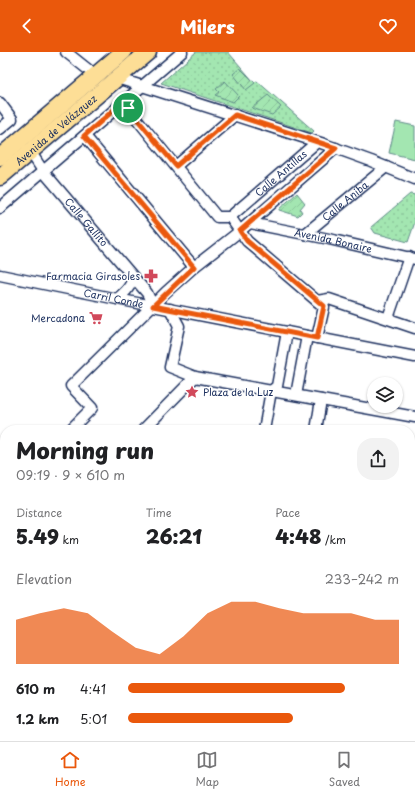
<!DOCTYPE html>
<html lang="en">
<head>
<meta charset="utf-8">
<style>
	body { margin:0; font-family:"Playpen Sans",sans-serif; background:#f2f2f2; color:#202124; height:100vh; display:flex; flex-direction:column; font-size:15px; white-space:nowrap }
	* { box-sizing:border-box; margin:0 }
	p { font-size:13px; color:#757577 }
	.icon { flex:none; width:22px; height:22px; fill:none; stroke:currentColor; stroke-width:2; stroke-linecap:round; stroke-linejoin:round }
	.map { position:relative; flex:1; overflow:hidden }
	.details { position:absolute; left:0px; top:373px; width:415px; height:316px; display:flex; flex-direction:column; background:#fff; border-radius:16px 16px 0 0; box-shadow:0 1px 3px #0004 }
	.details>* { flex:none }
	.controls { position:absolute; left:367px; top:325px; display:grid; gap:8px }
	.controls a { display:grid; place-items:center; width:36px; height:36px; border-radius:50%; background:#fff; box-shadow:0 1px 3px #0004; font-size:20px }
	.pin { position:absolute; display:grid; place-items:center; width:34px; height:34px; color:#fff; margin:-17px; border:2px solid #fff; border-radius:50%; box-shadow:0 1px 4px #0007 }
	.round { display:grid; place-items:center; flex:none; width:42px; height:42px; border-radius:16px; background:#f2f2f2 }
	.summary { display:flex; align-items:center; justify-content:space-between; height:68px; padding:0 16px }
	h1 { font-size:22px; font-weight:800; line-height:30px }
	.metrics { display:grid; grid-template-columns:repeat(3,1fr); gap:6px; height:68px; padding:4px 16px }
	.metrics div { display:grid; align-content:center }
	.metrics b { font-size:20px; font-weight:800 }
	.metrics small { font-size:11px; font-weight:400 }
	.metrics p { font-size:11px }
	.chart { height:112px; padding:8px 16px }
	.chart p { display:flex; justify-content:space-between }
	.chart svg { width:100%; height:72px; margin-top:4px; fill:#ea580c; opacity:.7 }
	ul { padding:0 16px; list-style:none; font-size:13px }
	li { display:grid; grid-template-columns:64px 48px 1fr; align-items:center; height:30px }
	li i { height:10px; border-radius:5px; background:#ea580c }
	header { display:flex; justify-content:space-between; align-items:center; height:52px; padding:0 16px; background:#ea580c; color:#fff; font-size:18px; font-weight:800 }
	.menu { display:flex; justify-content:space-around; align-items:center; height:56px; border-top:1px solid #e0e0e0; background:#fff; font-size:11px; color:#757577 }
	.menu a { display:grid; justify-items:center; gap:2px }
	.menu .selected { color:#ea580c }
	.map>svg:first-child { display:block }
	.park { fill:url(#park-dots); stroke:#5f8a88 }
	.garden { fill:url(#garden-furrows); stroke:#5f8a88 }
	.pitch { fill:#a3e6b1; stroke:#5f8a88 }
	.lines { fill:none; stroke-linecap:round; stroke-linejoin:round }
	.street-casing { stroke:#1b2f5e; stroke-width:13 }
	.primary-casing { stroke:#1b2f5e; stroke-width:19 }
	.street { stroke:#fff; stroke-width:10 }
	.primary { stroke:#fdde96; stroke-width:16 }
	.route-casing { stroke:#fff; stroke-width:8 }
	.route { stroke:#ea580c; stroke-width:5 }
	.labels { text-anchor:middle; stroke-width:3; stroke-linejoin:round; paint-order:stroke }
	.street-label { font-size:10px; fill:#1b2f5e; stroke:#fff }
	.poi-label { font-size:10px; fill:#1b2f5e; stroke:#fff; text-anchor:end }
</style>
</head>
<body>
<header><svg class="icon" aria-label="back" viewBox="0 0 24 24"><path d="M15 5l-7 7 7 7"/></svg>Milers<svg class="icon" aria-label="heart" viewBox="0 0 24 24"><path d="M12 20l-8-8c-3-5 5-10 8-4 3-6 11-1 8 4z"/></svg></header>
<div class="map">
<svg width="415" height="689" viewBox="0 0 415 689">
	<defs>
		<pattern id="park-dots" width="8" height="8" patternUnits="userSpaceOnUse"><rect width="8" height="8" fill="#a3e6b1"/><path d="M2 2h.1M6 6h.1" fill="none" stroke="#8cc69b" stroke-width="1.8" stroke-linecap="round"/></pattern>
		<pattern id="garden-furrows" width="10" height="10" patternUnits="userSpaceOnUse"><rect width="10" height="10" fill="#a3e6b1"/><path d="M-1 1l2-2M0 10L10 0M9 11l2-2" fill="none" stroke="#8cc69b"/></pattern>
	</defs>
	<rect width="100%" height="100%" fill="#fff"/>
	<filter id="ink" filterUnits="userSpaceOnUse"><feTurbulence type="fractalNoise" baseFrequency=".025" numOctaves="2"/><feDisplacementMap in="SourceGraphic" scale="8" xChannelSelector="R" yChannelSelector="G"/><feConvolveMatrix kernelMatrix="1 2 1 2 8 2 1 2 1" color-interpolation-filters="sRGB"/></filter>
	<g filter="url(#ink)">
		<!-- park -->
		<path class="park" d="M196,0H228L254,30L257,29L314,79L312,81L161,31Z
			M410,142L415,143V170L408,190L375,181L371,175Z"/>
		<!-- garden -->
		<path class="garden" d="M240,16L255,31L246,38L233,22Z
			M225,29L239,44L233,50L215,43L219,40L216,37Z
			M268,43L281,55L272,63L252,56Z
			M297,141L305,151L300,157L302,160L298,164L279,158V157Z"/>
		<!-- pitch -->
		<path class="pitch" d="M396,70L415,74V107L389,101Z"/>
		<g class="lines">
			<!-- street casing -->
			<g class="street-casing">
				<g id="street">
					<path d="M66,0L95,23"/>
					<path d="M117,26L324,92L371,109L415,127"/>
					<path d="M123,50L217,165H230L247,189L324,255L317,286"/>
					<path d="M0,51L12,67L0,77"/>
					<path d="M85,84L194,215"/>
					<path id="s1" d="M27,98L30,99L43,119L147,241L153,254"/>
					<path d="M176,114L235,63"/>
					<path d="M0,156L182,0"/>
					<path id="s2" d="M230,165L317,90"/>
					<path id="s3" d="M250,171L329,187L415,207"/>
					<path id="s4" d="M305,182L386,115"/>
					<path id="s5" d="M0,223L117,247L415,305"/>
					<path d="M117,247C124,241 129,237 132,229L129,221"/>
					<path d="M317,249L329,247L415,276"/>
					<path d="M170,257L179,274L170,315L195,325L415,365"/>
					<path d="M388,266L409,205"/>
					<path d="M296,343L307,284"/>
					<path d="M70,378L92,356L71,334L166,240L194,215L240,179L336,96"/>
					<path d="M143,378L195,325"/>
					<path d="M264,378L271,339L277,334L287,280"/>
					<path d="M316,378L321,348"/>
					<path d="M0,405L5,410"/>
					<path d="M410,411L415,412"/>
					<path d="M0,454L5,457"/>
					<path d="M410,481L415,482"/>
					<path d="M410,525L415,526"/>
					<path d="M410,589L415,590"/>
					<path d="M0,602L5,605"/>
					<path d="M165,684L175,689"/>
					<path d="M299,684L309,689"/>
					<path d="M363,689L364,684"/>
				</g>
			</g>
			<!-- primary casing -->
			<g class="primary-casing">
				<g id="primary">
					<path d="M0,105L123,0"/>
					<path id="s6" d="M0,125L148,0"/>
				</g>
			</g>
			<!-- street -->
			<use href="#street" class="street"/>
			<!-- primary -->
			<use href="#primary" class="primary"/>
		</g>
	</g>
	<g class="lines" filter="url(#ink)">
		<!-- route casing -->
		<g class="route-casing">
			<path id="route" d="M123,50L176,114L235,63L336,96L240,179L247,189L324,254L317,286L153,254L194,215L84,84Z"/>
		</g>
		<!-- route -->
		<use href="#route" class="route"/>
	</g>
	<!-- icons -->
	<defs>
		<g id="pharmacy-bare" transform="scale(1.08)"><path d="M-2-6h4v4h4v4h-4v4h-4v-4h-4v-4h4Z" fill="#d1495b" stroke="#fff" stroke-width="2.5" paint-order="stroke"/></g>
		<g id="supermarket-bare" transform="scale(1.08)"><path d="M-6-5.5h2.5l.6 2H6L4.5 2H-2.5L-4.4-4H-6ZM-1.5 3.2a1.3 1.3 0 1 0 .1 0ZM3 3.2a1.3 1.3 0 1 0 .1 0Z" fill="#d1495b" stroke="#fff" stroke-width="2.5" paint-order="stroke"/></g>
		<g id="sight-bare" transform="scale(1.08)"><path d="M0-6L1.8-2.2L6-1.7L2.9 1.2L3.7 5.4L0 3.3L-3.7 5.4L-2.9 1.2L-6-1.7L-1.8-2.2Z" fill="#d1495b" stroke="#fff" stroke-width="2.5" paint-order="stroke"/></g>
	</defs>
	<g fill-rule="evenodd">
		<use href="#pharmacy-bare" x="151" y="224"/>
		<use href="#supermarket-bare" x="96" y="266"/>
		<use href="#sight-bare" x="192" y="340"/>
	</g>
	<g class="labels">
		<!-- street labels -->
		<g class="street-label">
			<text dy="4" stroke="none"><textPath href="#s6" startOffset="73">Avenida de Velázquez</textPath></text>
			<text dy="4" stroke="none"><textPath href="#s2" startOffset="67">Calle Antillas</textPath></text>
			<text dy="4" stroke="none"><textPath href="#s4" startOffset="52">Calle Aniba</textPath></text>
			<text dy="4" stroke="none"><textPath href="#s1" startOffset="94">Calle Gallito</textPath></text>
			<text dy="4" stroke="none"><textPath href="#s3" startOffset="85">Avenida Bonaire</textPath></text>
			<text dy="4" stroke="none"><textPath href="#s5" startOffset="116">Carril Conde</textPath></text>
		</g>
		<!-- poi labels -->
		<g class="poi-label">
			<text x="140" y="228">Farmacia Girasoles</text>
			<text x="85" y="270">Mercadona</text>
			<text x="203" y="344" text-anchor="start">Plaza de la Luz</text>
		</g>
	</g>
</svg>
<div class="controls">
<a><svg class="icon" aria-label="layers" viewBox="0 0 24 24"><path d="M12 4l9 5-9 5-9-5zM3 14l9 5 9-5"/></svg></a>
</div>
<div class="pin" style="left:128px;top:56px;background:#1e9e55"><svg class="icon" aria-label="arrive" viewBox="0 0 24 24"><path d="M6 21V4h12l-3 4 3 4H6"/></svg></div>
<section class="details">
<div class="summary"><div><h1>Morning run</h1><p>09:19 · 9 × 610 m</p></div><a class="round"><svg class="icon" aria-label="share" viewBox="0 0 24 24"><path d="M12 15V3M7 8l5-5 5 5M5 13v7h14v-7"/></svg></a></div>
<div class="metrics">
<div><p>Distance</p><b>5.49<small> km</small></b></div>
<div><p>Time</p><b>26:21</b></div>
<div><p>Pace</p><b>4:48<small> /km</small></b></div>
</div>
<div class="chart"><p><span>Elevation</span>233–242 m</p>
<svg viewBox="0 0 160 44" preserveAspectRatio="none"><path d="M0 44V17L10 13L20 10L30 13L40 24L50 34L60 38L70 27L80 13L90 6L100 6L110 10L120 13L130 13L140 13L150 17L160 17V44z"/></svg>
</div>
<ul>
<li><b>610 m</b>4:41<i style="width:80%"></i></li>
<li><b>1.2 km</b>5:01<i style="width:61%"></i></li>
</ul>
</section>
</div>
<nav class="menu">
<a class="selected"><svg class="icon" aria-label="home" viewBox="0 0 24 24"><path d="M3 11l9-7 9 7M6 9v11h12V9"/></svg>Home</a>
<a><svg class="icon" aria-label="map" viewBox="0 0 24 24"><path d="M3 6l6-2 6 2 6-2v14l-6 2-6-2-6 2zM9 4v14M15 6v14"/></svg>Map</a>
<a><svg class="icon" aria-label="saved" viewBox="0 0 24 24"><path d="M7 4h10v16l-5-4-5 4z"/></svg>Saved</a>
</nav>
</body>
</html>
